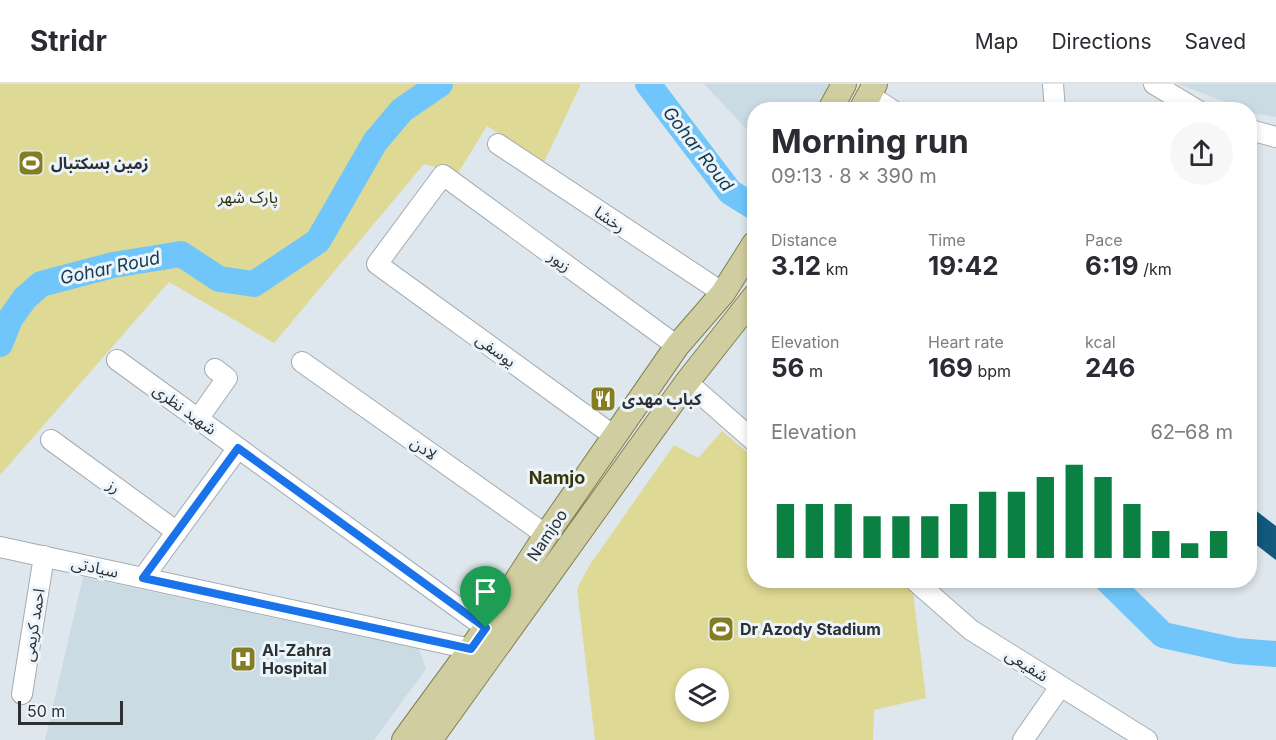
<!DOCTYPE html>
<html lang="en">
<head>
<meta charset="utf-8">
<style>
	body { margin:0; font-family:Inter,"Noto Sans Arabic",sans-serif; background:#f7f7f7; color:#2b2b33; height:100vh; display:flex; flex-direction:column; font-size:22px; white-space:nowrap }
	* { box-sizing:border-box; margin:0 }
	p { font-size:20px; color:#7c7c81 }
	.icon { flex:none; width:33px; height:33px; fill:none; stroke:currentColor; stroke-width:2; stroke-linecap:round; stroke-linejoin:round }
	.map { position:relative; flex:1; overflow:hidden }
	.drawer { position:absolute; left:747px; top:18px; width:510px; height:486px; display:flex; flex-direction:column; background:#fff; border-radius:24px; box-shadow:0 3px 9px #0003 }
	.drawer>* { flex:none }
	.tools { position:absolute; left:675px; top:584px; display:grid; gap:12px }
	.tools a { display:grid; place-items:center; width:54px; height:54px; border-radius:50%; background:#fff; box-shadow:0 3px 9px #0003; font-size:30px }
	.scale { position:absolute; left:18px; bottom:15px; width:105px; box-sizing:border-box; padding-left:6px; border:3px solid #2d3032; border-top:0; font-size:16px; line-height:21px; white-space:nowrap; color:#2d3032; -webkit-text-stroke:4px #ebf4fa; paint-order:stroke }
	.pin { position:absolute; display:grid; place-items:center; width:51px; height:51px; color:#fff; margin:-62px -26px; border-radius:50% 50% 50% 0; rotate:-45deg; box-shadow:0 0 6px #0007 }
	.pin .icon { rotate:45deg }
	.round { display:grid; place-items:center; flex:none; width:63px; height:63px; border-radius:32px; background:#f7f7f7 }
	.overview { display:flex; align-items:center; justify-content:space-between; height:102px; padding:0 24px }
	h1 { font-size:33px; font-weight:700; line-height:45px }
	.figures { display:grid; grid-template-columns:repeat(3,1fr); gap:9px; height:102px; padding:6px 24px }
	.figures div { display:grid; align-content:center }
	.figures b { font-size:26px; font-weight:700 }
	.figures small { font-size:16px; font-weight:400 }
	.figures p { font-size:16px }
	.chart { height:168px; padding:12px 24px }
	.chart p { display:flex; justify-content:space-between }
	.chart svg { width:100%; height:108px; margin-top:6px; stroke:#0b8043; stroke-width:6 }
	header { display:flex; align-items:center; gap:36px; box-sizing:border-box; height:84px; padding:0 30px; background:#fff; border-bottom:2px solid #e1e1e2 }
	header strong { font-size:28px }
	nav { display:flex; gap:33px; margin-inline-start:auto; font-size:21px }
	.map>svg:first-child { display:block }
	.built { fill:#cadbe4 }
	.green { fill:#ded994; fill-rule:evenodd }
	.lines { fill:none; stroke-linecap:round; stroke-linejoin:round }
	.river { stroke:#70c6fa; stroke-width:26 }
	.building { fill:#11597d }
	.minor-casing { stroke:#a3acb2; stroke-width:22 }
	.major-casing { stroke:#838050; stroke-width:26 }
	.minor { stroke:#fff; stroke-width:20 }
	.major { stroke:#d0cda0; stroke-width:24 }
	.route-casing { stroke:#fff; stroke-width:12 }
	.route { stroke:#1a73e8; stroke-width:8 }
	.labels { text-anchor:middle; stroke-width:6; stroke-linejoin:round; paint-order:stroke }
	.poi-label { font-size:16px; font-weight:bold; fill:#2d3032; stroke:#ebf4fa; text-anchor:start }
	.park-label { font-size:16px; fill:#2f2c04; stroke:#ebf4fa }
	.street-label { font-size:16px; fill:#2d3032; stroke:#ebf4fa }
	.water-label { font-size:18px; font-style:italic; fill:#153b50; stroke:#ebf4fa }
	.neighbourhood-label { font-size:18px; font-weight:bold; fill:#38350a; stroke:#ebf4fa }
</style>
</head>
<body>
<header>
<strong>Stridr</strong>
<nav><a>Map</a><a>Directions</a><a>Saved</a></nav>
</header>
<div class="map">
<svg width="1276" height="656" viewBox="0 0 1276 656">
	<rect width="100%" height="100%" fill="#dee7ed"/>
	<!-- built -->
	<path class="built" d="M704,0H830L815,25L754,26V53Z
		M1178,0H1276V33L1257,30Z
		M83,493L419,565L426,585L374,656H45Z"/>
	<!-- green -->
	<path class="green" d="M0,0H581L544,78L487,42L458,89L424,80L274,259L169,198L0,391Z
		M722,347L754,374V496L903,497L913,508L926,614L874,626L873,656H595L577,505L589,482L674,361L698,374ZM686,594H718V627H686Z"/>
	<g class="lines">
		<!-- river -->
		<path class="river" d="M648,0L730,108L754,123
			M0,260L10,235L25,214L41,200L113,181L181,170L219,195L254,200L318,157L375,58L402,26L440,0
			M1107,496L1163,551L1236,567L1276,570"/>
	</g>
	<!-- building -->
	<path class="building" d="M1250,422L1276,442V476L1250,456Z"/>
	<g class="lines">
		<!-- minor casing -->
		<g class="minor-casing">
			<path id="minor" d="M1053,0L1055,26
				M1154,0L1197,26
				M869,11L892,26
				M1250,46L1276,53
				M498,60L723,209
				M117,276L486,544
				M302,278L546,451
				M687,298L754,357
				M198,335L227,294L215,285
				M614,352L377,180L443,91L677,262
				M51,356L177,448
				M0,463L471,565
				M143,494L238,364
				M914,496L971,546L1147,656
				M22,610L44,472
				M1023,656L1060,603"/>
		</g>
		<!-- major casing -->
		<g class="major-casing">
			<path id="major" d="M830,26L844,0
				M861,26L875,0
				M404,656L486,544L546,451L677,262L723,209L754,160
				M430,656L687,298L754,213"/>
		</g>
		<!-- minor -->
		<use href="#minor" class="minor"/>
		<!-- major -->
		<use href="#major" class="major"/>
	</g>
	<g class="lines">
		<!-- route casing -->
		<g class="route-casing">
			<path id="route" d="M238,364L486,544L471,565L143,494Z"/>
		</g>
		<!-- route -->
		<use href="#route" class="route"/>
	</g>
	<!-- icons -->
	<defs>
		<g id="stadium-square" transform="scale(1.35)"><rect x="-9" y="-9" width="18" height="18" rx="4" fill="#847d23" stroke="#ebf4fa"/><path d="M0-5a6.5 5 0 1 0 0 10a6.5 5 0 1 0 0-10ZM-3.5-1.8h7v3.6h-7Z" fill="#fff"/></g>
		<g id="restaurant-square" transform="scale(1.35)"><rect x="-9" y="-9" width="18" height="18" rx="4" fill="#847d23" stroke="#ebf4fa"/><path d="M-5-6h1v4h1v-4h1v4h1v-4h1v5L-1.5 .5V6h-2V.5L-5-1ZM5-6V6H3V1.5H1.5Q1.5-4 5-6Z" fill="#fff"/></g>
		<g id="hospital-square" transform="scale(1.35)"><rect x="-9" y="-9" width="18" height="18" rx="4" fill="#847d23" stroke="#ebf4fa"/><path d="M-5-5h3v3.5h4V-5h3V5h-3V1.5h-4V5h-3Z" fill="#fff"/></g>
	</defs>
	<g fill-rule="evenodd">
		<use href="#stadium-square" x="31" y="79"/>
		<use href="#restaurant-square" x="603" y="315"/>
		<use href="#stadium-square" x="721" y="545"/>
		<use href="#hospital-square" x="243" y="575"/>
	</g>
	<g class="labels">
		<!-- poi labels -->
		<g class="poi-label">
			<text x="51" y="85">زمین بسکتبال</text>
			<text x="622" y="321">کباب مهدی</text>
			<text x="740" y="551">Dr Azody Stadium</text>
			<text x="262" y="572">Al-Zahra<tspan x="262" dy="18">Hospital</tspan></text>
		</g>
		<!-- park labels -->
		<g class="park-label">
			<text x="248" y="119">پارک شهر</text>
		</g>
		<!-- street labels -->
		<g class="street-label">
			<text transform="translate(610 135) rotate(34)" y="6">رخشا</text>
			<text transform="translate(560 177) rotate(36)" y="6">زیور</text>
			<text transform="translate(496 266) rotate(36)" y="6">یوسفی</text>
			<text transform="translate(185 325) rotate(36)" y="6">شهید نظری</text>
			<text transform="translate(424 364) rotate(35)" y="6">لادن</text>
			<text transform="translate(114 402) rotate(36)" y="6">رز</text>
			<text transform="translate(547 451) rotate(-56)" y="6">Namjoo</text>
			<text transform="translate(95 483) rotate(12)" y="6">سیادتی</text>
			<text transform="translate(33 541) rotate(-81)" y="6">احمد کریمی</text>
			<text transform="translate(1027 581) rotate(32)" y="6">شفیعی</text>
		</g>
		<!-- water labels -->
		<g class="water-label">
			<text transform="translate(698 65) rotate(52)" y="6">Gohar Roud</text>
			<text transform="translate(110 184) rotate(-12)" y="6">Gohar Roud</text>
		</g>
		<!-- neighbourhood labels -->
		<g class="neighbourhood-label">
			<text x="557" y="400">Namjo</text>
		</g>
	</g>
</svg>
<div class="tools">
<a><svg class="icon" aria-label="layers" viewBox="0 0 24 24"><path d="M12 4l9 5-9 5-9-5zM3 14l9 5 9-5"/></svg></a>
</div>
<div class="scale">50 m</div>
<div class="pin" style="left:486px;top:544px;background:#1e9e55"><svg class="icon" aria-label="arrive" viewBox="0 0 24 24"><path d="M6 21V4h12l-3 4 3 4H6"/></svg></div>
<section class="drawer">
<div class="overview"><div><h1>Morning run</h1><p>09:13 · 8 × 390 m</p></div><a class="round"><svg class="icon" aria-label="share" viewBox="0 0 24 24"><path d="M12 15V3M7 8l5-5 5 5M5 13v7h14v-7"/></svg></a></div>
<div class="figures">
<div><p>Distance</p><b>3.12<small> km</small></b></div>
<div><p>Time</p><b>19:42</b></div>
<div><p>Pace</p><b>6:19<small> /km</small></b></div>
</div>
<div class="figures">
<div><p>Elevation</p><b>56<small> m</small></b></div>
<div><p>Heart rate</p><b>169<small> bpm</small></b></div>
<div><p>kcal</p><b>246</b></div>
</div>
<div class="chart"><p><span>Elevation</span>62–68 m</p>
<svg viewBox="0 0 160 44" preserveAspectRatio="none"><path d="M5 44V22M15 44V22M25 44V22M35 44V27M45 44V27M55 44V27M65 44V22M75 44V17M85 44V17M95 44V11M105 44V6M115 44V11M125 44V22M135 44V33M145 44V38M155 44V33"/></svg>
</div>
</section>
</div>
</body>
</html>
